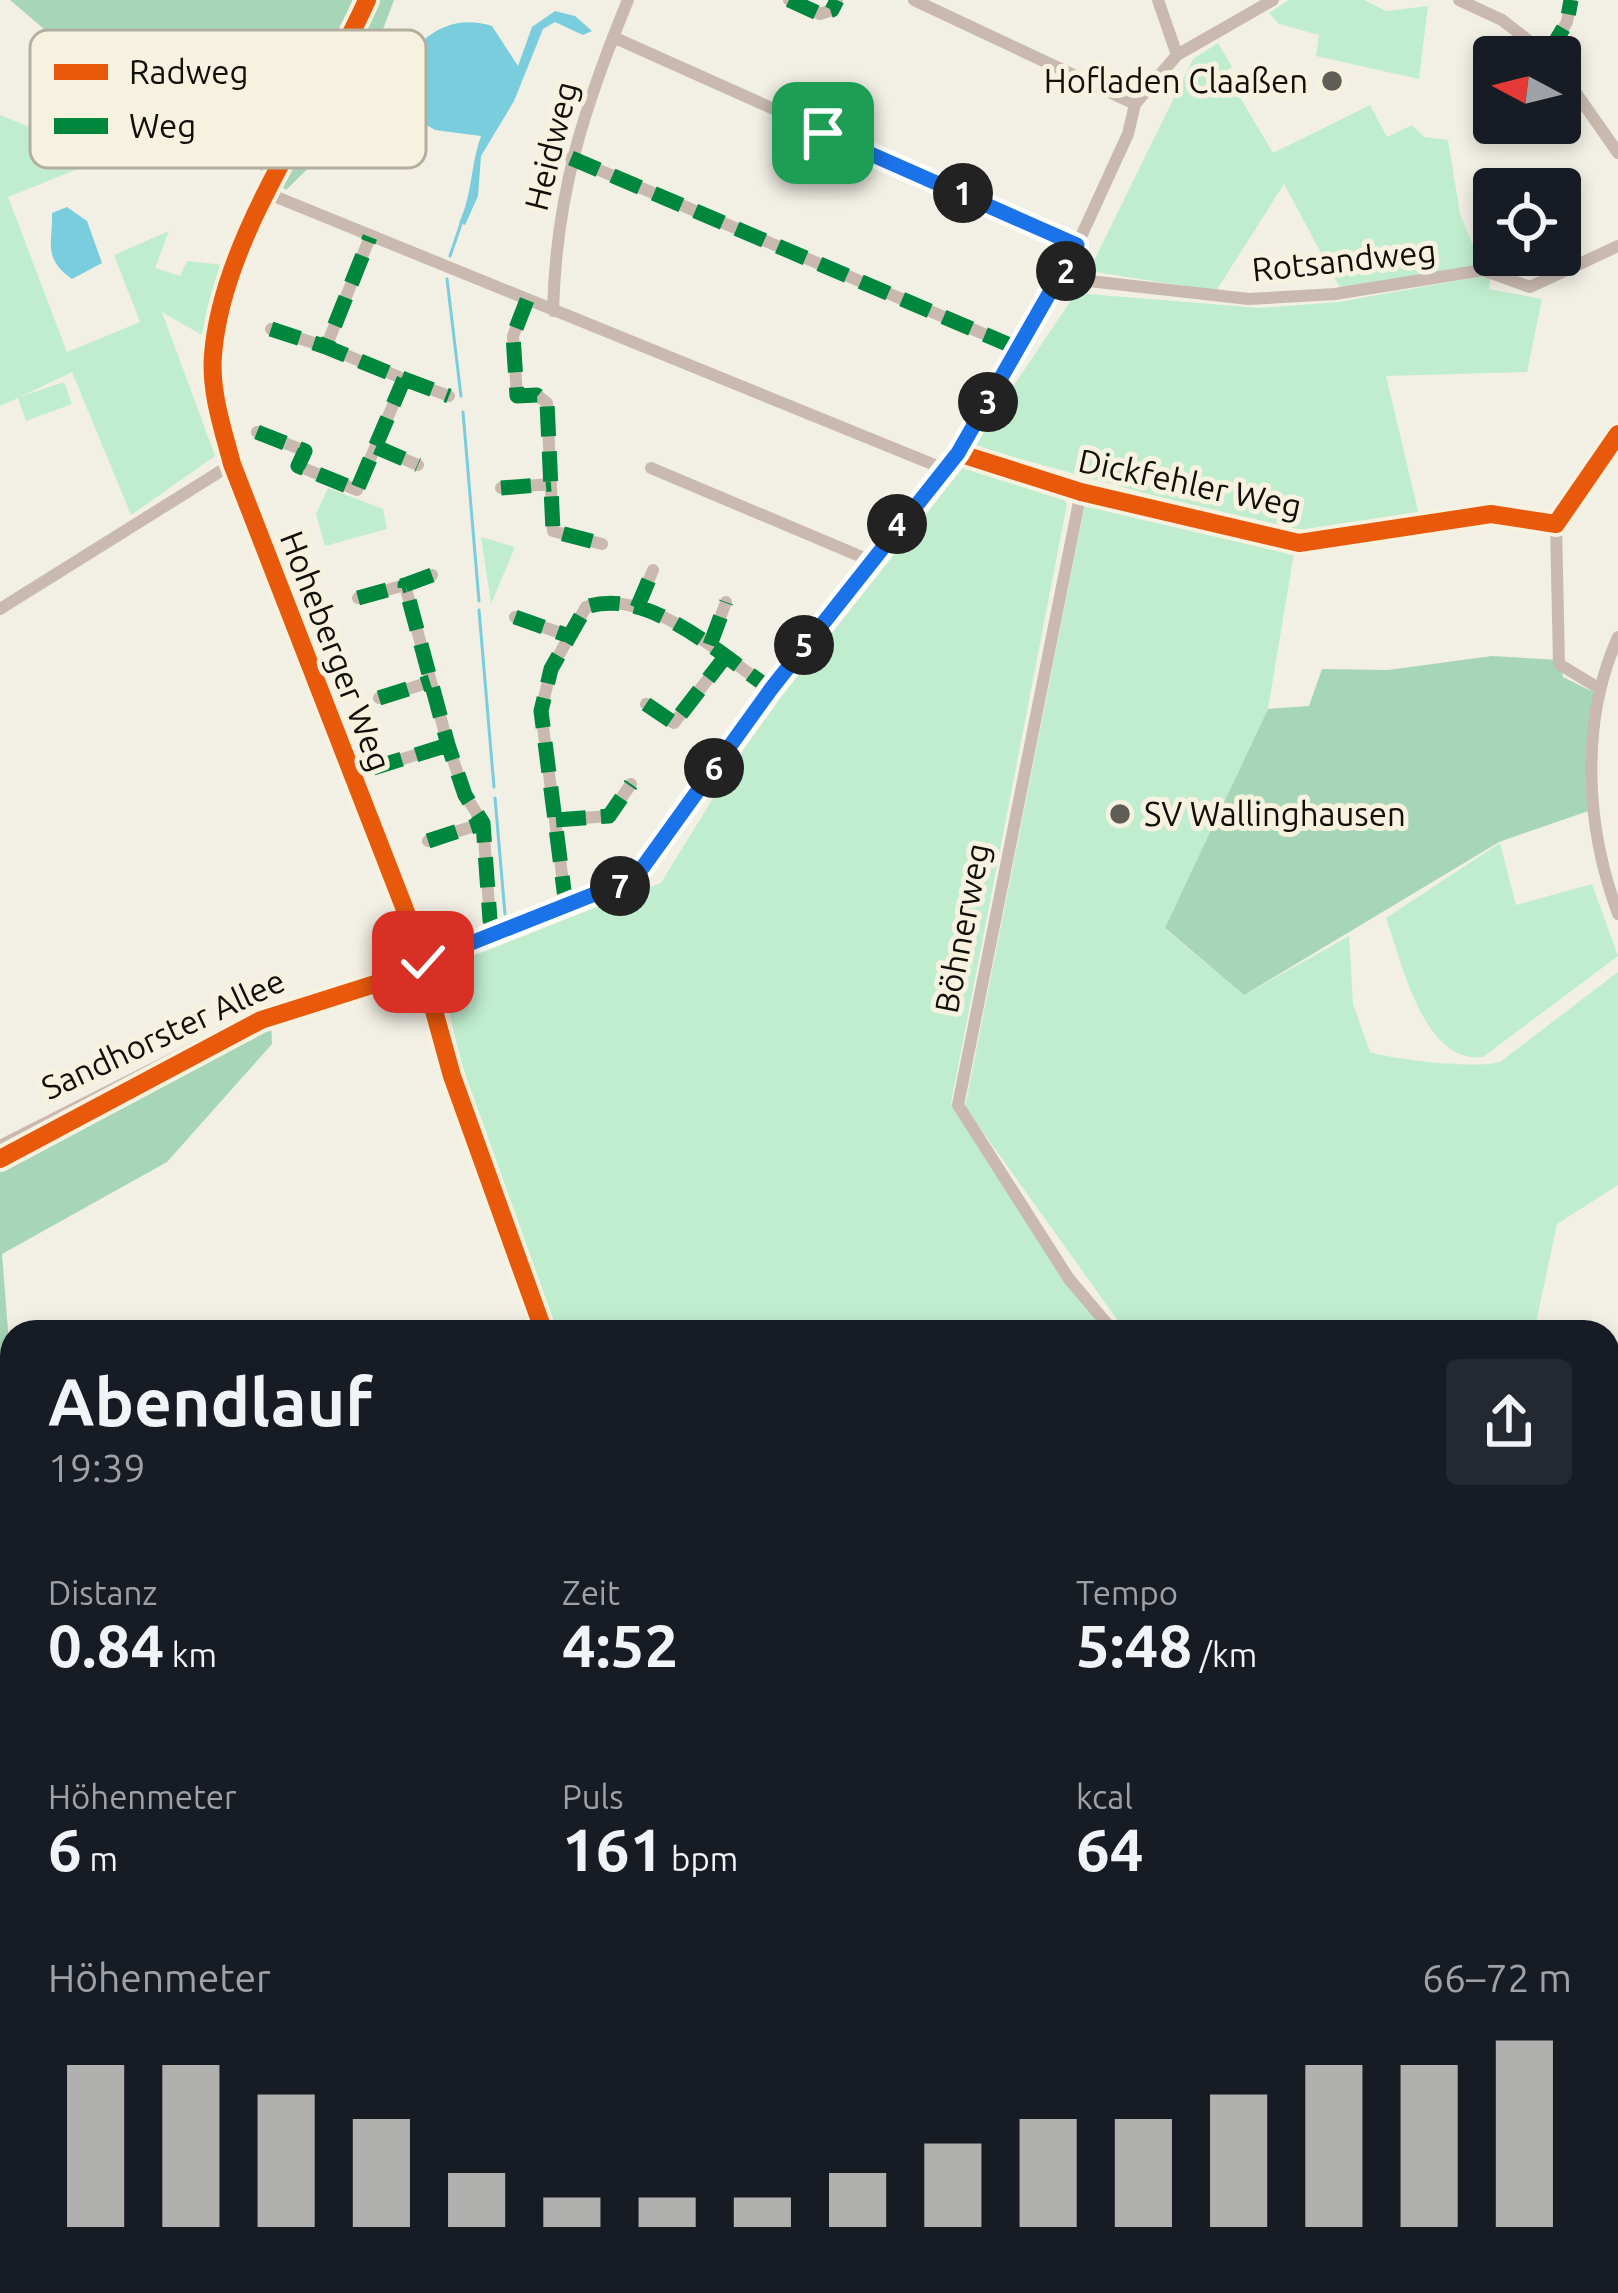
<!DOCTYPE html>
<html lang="de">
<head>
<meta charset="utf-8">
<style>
	body { margin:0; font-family:Ubuntu,sans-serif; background:#242831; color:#f1f3f6; height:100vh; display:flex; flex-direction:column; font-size:45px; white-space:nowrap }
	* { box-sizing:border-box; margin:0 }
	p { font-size:39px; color:#9ea1a6 }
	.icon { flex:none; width:66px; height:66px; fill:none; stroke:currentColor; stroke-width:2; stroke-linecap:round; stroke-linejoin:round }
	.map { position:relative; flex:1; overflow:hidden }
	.sheet { position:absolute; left:0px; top:1320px; width:1620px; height:975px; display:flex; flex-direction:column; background:#171b24; border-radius:36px 36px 0 0; box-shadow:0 6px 18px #0003 }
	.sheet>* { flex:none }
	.needle { width:78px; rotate:277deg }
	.fabs { position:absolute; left:1473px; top:36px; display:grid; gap:24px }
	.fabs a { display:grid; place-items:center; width:108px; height:108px; border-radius:12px; background:#171b24; box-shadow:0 6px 18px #0003; font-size:60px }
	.pin { position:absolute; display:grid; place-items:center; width:102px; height:102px; color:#fff; margin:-51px; border-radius:24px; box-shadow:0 6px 18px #0006 }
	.km { position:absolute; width:60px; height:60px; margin:-30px; border-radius:50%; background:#222; color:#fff; font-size:33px; line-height:60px; text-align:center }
	.round { display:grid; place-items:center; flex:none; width:126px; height:126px; border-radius:12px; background:#242831 }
	.headline { display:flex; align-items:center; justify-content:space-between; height:204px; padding:0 48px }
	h1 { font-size:66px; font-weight:700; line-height:90px }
	.metrics { display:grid; grid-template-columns:repeat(3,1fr); gap:18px; height:204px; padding:12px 48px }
	.metrics div { display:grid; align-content:center }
	.metrics b { font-size:60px; font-weight:700 }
	.metrics small { font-size:33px; font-weight:400 }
	.metrics p { font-size:33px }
	.chart { height:336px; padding:24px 48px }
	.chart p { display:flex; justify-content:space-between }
	.chart svg { width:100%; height:216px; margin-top:12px; stroke:#b0b0ae; stroke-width:6 }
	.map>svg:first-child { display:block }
	.green { fill:#c1edcf }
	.forest { fill:#a6d6b7 }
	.water { fill:#7acddd }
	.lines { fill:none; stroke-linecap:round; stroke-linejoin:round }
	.stream { stroke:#7acddd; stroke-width:3 }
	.minor { stroke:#c9b9af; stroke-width:12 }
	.quiet { stroke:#00873e; stroke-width:15; stroke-dasharray:30 15; stroke-linecap:butt }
	.cycleway-casing { stroke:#f7f2e0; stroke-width:26 }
	.cycleway { stroke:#e8590c; stroke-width:18 }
	.route-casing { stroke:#fff; stroke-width:24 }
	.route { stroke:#1a73e8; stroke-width:15 }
	.poi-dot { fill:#605d57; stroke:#f7f2e0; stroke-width:4.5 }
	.labels { text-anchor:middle; stroke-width:10; stroke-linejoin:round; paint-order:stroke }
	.poi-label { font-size:33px; fill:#110f0a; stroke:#f7f2e0; text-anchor:end }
	.street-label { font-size:33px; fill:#110f0a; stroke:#f7f2e0 }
	.key { fill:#f7f2e0; stroke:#b2aea0; stroke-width:3 }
	.key-label { font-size:33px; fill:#110f0a }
</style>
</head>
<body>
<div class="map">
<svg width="1618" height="2293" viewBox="0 0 1618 2293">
	<rect width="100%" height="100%" fill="#f2efe5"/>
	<!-- green -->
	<path class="green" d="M1289,0H1364L1386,11L1428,6L1419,79L1316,56L1319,35L1279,24L1269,13Z
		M1218,43L1232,67L1225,72L1273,153L1370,105L1387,137L1412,125L1424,137L1448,140L1460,214L1481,265L1340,288L1284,184L1216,291L1089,271L1193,59Z
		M0,115L105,158L8,197L67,352L140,322L114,255L169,231L155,268L180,276L187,261L225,265L202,335L162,312L215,456L131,515L72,372L20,397L64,382L72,404L26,421L18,398L0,406Z
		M1483,276L1490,277L1489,289L1542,299L1527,372L1386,376L1419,515L1326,529H1276L973,446L1076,293L1259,308L1339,302Z
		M962,462L1061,493L1067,504L951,1103L1067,1284L1108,1332H555L458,1054L444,983L457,958L661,883L753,733Z
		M328,488L383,509L387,529L325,546L316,514Z
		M1086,499L1295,547L1268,709L1165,929L1244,995L1349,936L1353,1004L1370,1052C1394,1060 1478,1069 1500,1062L1618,972V1185L1557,1224L1534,1332H1126L965,1107Z
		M481,537L515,547L491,604Z
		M1500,843L1516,905L1592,884L1618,956L1483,1057C1423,1064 1402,962 1386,918Z
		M1618,1379V1508L1608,1486V1381Z
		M1618,1674V2221L1608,2239V1680Z"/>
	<!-- forest -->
	<path class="forest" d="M10,0H394L344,133L286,190L194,117L161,129Z
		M1492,656L1560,660L1563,677L1601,696L1594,809L1499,842L1244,995L1165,928L1268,709L1309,706L1322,669L1388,670Z
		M271,1022L272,1044L167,1162L2,1254L12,1382V1535L0,1551V1150Z
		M0,1905L12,1914V2283H103L100,2293H0Z"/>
	<!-- water -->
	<path class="water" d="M555,11L575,16L592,31L583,35L555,22L543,29L514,101L481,156L478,196L465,225L459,223C473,193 470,167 481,136L435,130L397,107L392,84C411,44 444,11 492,26L518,66L532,27Z
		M67,207L87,221L102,263L72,279C42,258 53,242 52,213Z"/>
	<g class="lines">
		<!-- stream -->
		<path class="stream" d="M450,256L461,224
			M447,279L461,396
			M463,412L479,601
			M479,610L494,787
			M495,798L505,914"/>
		<!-- minor -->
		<path class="minor" d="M367,0C319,109 222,236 213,355C210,392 223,429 232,464L409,920L452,1076L544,1332
			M789,0L820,14L832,10L837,0
			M914,0L1135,104
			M1158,0L1177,55
			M1459,0L1502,20L1550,57
			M613,37L1077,245
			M1548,54L1567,22L1571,0
			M1560,70L1618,153
			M571,158L1019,349
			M269,194L942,468
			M1062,278L1249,299L1335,294L1483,270L1530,287L1618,246
			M527,300L513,336L517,396L537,395L547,403L553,531L602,544
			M553,311C556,193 584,107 628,0
			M271,329L326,347
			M404,379L449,396
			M257,432L305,451L298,466L357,490L404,379L326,347L370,237
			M376,447L418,465
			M958,453L1081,492L1299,543L1491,514L1556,524
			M651,468L869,560
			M501,488L551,484
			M1081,492L958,1105L1069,1279L1114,1332
			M432,575L405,585L448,745L465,795L483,823L490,920L496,934
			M358,598L405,585
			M637,608L653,570
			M0,609L232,464
			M515,617L566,635
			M1618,637C1579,724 1586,827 1618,914
			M710,645L726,602
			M1600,689L1559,664L1556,524L1618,434
			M379,698L430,682
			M646,704L674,723L725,657
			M373,768L448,745
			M556,820L609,816L631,784
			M428,841L483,823
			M566,906L541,711L551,669L586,607C649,586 721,656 771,689
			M0,1146L255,1017L442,955L635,878L771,689L958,453L1062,278L1128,134L1135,104L1177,55L1273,0
			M1608,1663L1618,1658
			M960,2283L961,2293
			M1150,2283L1153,2293
			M1241,2283L1244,2293
			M1333,2283L1339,2293
			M1411,2283V2293
			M1066,2293L1067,2283"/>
		<!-- quiet -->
		<path class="quiet" d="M789,0L820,14L832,10L837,0
			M1548,54L1567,22L1571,0
			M571,158L1019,349
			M527,300L513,336L517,396L537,395L547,403L553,531L602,544
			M271,329L326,347
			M404,379L449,396
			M257,432L305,451L298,466L357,490L404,379L326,347L370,237
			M376,447L418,465
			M501,488L551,484
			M432,575L405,585L448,745L465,795L483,823L490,920L496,934
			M358,598L405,585
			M637,608L653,570
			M515,617L566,635
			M710,645L726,602
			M379,698L430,682
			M646,704L674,723L725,657
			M373,768L448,745
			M556,820L609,816L631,784
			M428,841L483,823
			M566,906L541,711L551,669L586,607C649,586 721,656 771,689
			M1333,2283L1339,2293
			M1411,2283V2293"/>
		<!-- cycleway casing -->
		<g class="cycleway-casing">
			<path id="cycleway" d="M367,0C319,109 222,236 213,355C210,392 223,429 232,464L409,920L452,1076L544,1332
				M0,1159L261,1020L416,971L415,965L635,878L771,689L958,453L1081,492L1299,543L1491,514L1556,524L1618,434"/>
		</g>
		<!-- cycleway -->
		<use href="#cycleway" class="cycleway"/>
	</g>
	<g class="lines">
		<!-- route casing -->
		<g class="route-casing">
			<path id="route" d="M423,962L635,878L771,689L958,453L1077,245L823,133"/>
		</g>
		<!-- route -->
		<use href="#route" class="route"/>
	</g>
	<!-- markers -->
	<g class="poi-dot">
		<circle cx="1332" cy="81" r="12"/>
		<circle cx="1120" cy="814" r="12"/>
	</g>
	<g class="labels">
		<!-- poi labels -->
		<g class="poi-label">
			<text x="1308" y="93">Hofladen Claaßen</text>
			<text x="1144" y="826" text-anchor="start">SV Wallinghausen</text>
		</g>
		<!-- street labels -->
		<g class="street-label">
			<text transform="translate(551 146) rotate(-76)" y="12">Heidweg</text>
			<text transform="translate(1344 260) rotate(-6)" y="12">Rotsandweg</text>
			<text transform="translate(1190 483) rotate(12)" y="12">Dickfehler Weg</text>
			<text transform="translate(336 651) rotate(69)" y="12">Hoheberger Weg</text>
			<text transform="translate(962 928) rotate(-79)" y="12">Böhnerweg</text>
			<text transform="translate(163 1034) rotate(-25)" y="12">Sandhorster Allee</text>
		</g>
	</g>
	<!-- legend -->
	<rect x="30" y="30" width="396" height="138" rx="18" class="key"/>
	<rect x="54" y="64" width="54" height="16" fill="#e8590c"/>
	<rect x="54" y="118" width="54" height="16" fill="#00873e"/>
	<g class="key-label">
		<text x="129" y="84">Radweg</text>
		<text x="129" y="138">Weg</text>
	</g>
</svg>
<div class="fabs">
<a><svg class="needle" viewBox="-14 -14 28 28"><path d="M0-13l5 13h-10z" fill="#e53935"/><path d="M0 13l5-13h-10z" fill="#9ea1a6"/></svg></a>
<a><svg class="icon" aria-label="locate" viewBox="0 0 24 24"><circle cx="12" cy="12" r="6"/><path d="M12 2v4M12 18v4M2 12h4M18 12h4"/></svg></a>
</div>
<div class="pin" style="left:823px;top:133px;background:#1e9e55"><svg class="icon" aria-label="arrive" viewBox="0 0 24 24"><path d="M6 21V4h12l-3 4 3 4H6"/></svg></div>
<div class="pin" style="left:423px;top:962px;background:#d93025"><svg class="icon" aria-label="check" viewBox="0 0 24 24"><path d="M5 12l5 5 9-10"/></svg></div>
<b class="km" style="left:963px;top:193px">1</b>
<b class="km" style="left:1066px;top:271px">2</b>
<b class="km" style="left:988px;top:402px">3</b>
<b class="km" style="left:897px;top:524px">4</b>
<b class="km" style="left:804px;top:645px">5</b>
<b class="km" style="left:714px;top:768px">6</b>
<b class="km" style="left:620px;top:886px">7</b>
<section class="sheet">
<div class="headline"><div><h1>Abendlauf</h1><p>19:39</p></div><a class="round"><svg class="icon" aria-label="share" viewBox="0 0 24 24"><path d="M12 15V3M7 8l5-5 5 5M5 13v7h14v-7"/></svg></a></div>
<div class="metrics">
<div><p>Distanz</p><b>0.84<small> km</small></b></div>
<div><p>Zeit</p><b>4:52</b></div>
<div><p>Tempo</p><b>5:48<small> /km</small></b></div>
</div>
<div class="metrics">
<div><p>Höhenmeter</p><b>6<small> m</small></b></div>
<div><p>Puls</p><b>161<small> bpm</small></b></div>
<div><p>kcal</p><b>64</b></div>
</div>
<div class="chart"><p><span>Höhenmeter</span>66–72 m</p>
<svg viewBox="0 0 160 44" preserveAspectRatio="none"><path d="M5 44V11M15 44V11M25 44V17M35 44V22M45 44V33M55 44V38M65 44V38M75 44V38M85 44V33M95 44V27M105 44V22M115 44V22M125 44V17M135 44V11M145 44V11M155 44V6"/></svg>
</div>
</section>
</div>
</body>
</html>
